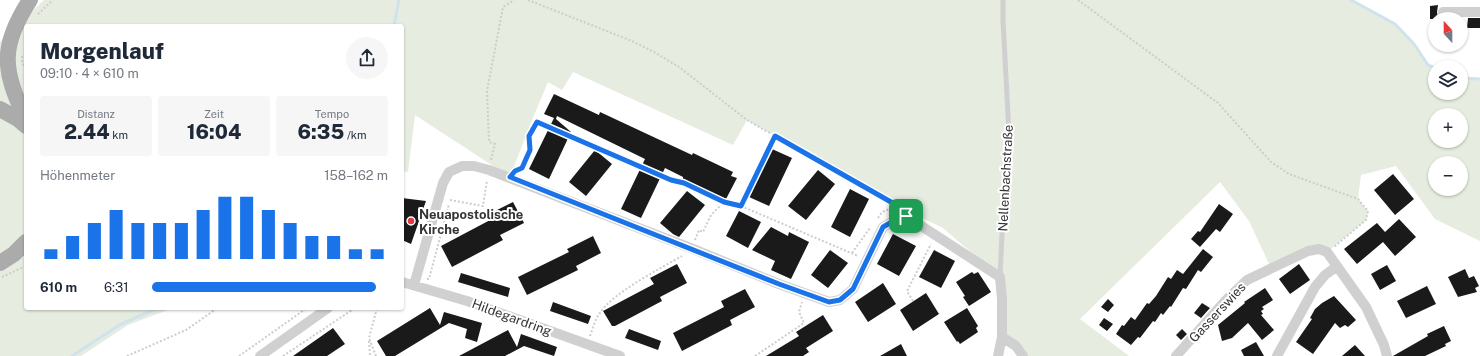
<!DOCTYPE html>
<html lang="de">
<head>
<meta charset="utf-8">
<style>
	body { margin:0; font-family:"Public Sans",sans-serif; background:#f6f6f7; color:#1f2937; height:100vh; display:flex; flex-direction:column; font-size:15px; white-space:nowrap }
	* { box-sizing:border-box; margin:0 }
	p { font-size:13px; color:#747a83 }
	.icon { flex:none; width:22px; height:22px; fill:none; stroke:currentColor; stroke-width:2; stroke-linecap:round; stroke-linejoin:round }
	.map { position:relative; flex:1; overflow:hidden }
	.panel { position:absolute; left:24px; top:24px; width:380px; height:286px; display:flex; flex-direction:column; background:#fff; border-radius:4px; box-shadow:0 1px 3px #0004 }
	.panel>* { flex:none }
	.needle { width:26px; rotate:339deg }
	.fabs { position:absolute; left:1428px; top:12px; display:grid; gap:8px }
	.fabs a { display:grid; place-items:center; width:40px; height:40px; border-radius:50%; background:#fff; box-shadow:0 1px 3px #0004; font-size:20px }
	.pin { position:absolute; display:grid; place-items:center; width:34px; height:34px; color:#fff; margin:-17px; border-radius:8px; box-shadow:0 2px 6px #0006 }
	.round { display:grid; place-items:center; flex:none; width:42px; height:42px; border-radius:21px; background:#f6f6f7 }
	.summary { display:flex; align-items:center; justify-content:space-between; height:68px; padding:0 16px }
	h1 { font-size:22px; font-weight:800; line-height:30px }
	.metrics { display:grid; grid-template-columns:repeat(3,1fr); gap:6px; height:68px; padding:4px 16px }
	.metrics div { display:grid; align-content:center; border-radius:4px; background:#f6f6f7; text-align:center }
	.metrics b { font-size:20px; font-weight:800 }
	.metrics small { font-size:11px; font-weight:400 }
	.metrics p { font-size:11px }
	.chart { height:112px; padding:8px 16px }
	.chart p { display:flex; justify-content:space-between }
	.chart svg { width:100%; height:72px; margin-top:4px; stroke:#1a73e8; stroke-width:6 }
	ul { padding:0 16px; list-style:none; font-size:13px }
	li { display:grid; grid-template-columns:64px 48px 1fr; align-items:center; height:30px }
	li i { height:10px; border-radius:5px; background:#1a73e8 }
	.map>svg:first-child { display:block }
	.green { fill:#e6ecdf; fill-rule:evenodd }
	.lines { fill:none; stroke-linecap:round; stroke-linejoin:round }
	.stream { stroke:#cfe2ee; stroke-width:3 }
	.building { fill:#1a1a1a }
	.path { stroke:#cdcdcd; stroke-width:2; stroke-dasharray:2 2; stroke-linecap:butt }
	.lane { stroke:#d0d0d0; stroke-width:5 }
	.street { stroke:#d0d0d0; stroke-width:10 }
	.primary { stroke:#ababab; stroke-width:16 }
	.route-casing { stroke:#fff; stroke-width:8 }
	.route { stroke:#1a73e8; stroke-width:5 }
	.poi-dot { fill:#e63946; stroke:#fff; stroke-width:1.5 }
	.labels { text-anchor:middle; stroke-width:4; stroke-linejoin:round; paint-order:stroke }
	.street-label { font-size:13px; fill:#333; stroke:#fff }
	.poi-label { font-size:13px; font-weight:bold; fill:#333; stroke:#fff; text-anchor:start }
</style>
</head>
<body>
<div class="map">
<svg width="1480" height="356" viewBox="0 0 1480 356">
	<rect width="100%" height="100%" fill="#fff"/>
	<!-- green -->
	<path class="green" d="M44,0H1354V1L1395,24L1414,44L1428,65L1435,68V93H1461V78L1480,79V241L1435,219L1396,166L1361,175L1358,199L1368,211L1366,220L1327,252L1319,249L1271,268L1249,221L1220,182L1080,319L1129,356H1023L1002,337L1000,277L943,228L898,206L747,120L733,145L573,72L562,90L548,82L532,120L510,177L415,115L408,172L402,171V26H26V308H173L128,325L81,356H0V42ZM1435,115H1461V141H1435ZM1435,163H1461V189H1435Z"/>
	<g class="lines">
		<!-- stream -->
		<path class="stream" d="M1351,0L1395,24L1414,44L1428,65L1435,68
			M394,26L399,0
			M1461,78L1480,79
			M72,356L121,324L158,308"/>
	</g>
	<!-- building -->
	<path class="building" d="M1438,5L1437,12L1438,19H1430V6Z
		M1468,18H1480V28H1467Z
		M554,94L599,115L600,112L692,155L693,153L733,172L731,176L737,178L726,199L683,179V177L665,168L641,218L621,209L645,159L557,116L556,119L571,132L549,179L529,169L554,118L544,114Z
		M772,149L792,158L769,206L749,197Z
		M595,150L612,164L586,196L569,182Z
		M818,170L835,184L806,220L788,206Z
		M1393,174L1414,199L1395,215L1374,190Z
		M850,189L869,199L850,237L831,227Z
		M687,191L705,205L679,237L673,234L660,223Z
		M402,198L426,201L411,244L402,240Z
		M513,202L524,223L500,235L503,240L452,267L441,246L492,219L489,214Z
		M1219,204L1233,214L1220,232L1216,229L1200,247L1191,239L1198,231L1200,232Z
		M739,211L761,222L748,248L726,236Z
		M1399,219L1416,237L1395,256L1383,242L1357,264L1344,249L1377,223L1385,232Z
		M771,227L788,236L789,232L809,242L791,279L771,270L775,261L752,250Z
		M893,234L916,246L899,276L877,264Z
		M593,236L601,253L576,266L578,270L527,295L518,277L569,252L567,249Z
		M1203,249L1213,257L1201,272L1198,270L1186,289L1183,288L1171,307L1170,306L1163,315L1161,313L1155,322L1153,321L1140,338L1138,337L1131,345L1116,334L1122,325L1124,326L1131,317L1135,320L1147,303L1149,304L1156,296L1168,277L1171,279L1177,270L1183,274Z
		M830,250L848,263L828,288L811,275Z
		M934,250L955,261L941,288L919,277Z
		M677,264L687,283L660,297L662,301L615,326H612L603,311L654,284L650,278Z
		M1299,264L1310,280L1290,294L1279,279Z
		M1387,265L1396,281L1380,290L1371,274Z
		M1465,269L1469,278L1474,276L1479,286L1475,288L1477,292L1458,297L1448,277Z
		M972,272L974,274L978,272L991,292L969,306L963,297L965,296L956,282Z
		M461,273L510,288L508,297L458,282Z
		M883,283L896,304L868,322L855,302Z
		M1427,286L1436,304L1406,318L1397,301Z
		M1265,288L1273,300L1262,307L1264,309L1261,311L1263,314L1261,315L1274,330L1262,340L1248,323L1232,338L1222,341L1218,325L1245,303L1244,302Z
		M745,289L755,307L730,320L732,325L682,351L673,333L724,307L721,301Z
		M926,293L939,314L913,331L900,310Z
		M1334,296L1356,320L1348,327L1345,325L1340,328L1335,323L1313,354L1296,342L1312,319L1310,318L1315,309L1322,303Z
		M1108,299L1114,305L1108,312L1101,307Z
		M553,302L591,316L588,324L550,311Z
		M1202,303L1210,308L1201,318L1194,313Z
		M430,308L440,325L444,312L482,323L477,342L465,338L467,329L449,323L395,356H386L377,341Z
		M967,308L978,326L976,328L978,332L960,344L958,341L957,342L944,322Z
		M823,315L833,331L806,348L809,352L803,356H766L799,336L796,332Z
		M1104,318L1113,324L1107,331L1099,325Z
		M1444,326L1451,341L1445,344L1446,346L1425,356H1393L1428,336L1427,334Z
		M333,328L345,344L327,356H293Z
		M629,329L661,341L658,350L625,338Z
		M1182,329L1187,334L1181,340L1176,335Z
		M508,330L517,347L521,334L557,347L554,356L524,346L505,356H459Z
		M1256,342L1264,356H1244L1241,350Z
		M901,344L907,356H880Z
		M1355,345L1365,356H1342Z"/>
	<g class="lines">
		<!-- path -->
		<path class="path" d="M528,0L632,41L654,52L679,67L747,120L898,206L900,208
			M1078,0L1218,103L1271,162L1289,174L1358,199L1368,211L1366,220L1334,247
			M38,14L53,0
			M22,56V62L26,70
			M491,160L495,144L489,142L487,91L503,7L514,0
			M518,170L522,168L530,150L529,136L537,122L671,181L684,183L724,202L741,206L775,136
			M450,200L483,206L487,180
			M741,206L858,256
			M878,218L882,212L897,206
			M695,240L699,230L703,232L711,215L724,202
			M852,253L870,228
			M2,277L26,266
			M427,279H429L449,204
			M913,301L907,291L931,244
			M590,336C593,328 595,319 600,313C611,294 661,268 682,256
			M369,341L370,356
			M127,356L186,330L216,309L222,308
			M239,356L307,308
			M283,356L355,308
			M376,356L369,338L377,308
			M755,356L804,323L799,312L802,302"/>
		<!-- lane -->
		<path class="lane" d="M1000,277L1003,213L1009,134L1003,21V0"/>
		<!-- street -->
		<path class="street" d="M1443,12H1480
			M402,282L467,301L620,356
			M414,285L443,183L449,172L462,166H474L489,170L693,249L779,284L829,302L840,300L853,289L883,227L897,219L906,216L1000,277L1002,299V337L998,356
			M1002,337L1016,346L1023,356
			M260,356L328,308
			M1176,356L1226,300L1247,280L1308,251L1319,249L1327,252L1366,307L1384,345L1387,356
			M1277,356L1315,287L1325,275L1336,267"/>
		<!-- primary -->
		<path class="primary" d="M0,109L18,119L26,126
			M26,119C2,70 0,46 30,0
			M0,263L14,254L26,242"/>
	</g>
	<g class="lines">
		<!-- route casing -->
		<g class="route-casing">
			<path id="route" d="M537,122L671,180L684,183L724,202L741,206L775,136L898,206L906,216L897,219L883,227L853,289L840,300L829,302L779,284L510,177L515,171L522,168L530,150L529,136Z"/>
		</g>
		<!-- route -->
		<use href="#route" class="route"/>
	</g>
	<!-- markers -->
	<circle class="poi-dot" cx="411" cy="221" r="4"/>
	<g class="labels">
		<!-- street labels -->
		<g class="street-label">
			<text transform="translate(1005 178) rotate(-87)" y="5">Nellenbachstraße</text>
			<text transform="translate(1217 312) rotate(-47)" y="5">Gasserswies</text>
			<text transform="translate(512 317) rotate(20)" y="5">Hildegardring</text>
		</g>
		<!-- poi labels -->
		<g class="poi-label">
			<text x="419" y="219">Neuapostolische<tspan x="419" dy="15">Kirche</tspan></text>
		</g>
	</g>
</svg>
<div class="fabs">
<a><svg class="needle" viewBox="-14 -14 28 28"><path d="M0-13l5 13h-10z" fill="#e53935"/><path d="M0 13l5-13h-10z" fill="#747a83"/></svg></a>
<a><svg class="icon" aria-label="layers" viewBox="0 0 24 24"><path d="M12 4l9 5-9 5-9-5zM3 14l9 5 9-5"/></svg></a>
<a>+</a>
<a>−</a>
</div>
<div class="pin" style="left:906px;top:216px;background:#1e9e55"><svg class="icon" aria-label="arrive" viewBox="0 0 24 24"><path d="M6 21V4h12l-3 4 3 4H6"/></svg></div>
<section class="panel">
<div class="summary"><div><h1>Morgenlauf</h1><p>09:10 · 4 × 610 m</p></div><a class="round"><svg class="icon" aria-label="share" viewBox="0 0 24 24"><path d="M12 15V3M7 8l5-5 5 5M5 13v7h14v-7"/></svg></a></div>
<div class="metrics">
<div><p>Distanz</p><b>2.44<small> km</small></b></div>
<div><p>Zeit</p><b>16:04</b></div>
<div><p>Tempo</p><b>6:35<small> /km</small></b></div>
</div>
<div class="chart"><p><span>Höhenmeter</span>158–162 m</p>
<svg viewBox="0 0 160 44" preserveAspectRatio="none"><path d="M5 44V38M15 44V30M25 44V22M35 44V14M45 44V22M55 44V22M65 44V22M75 44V14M85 44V6M95 44V6M105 44V14M115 44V22M125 44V30M135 44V30M145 44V38M155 44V38"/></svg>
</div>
<ul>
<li><b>610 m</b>6:31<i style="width:95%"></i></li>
</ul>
</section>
</div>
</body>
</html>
